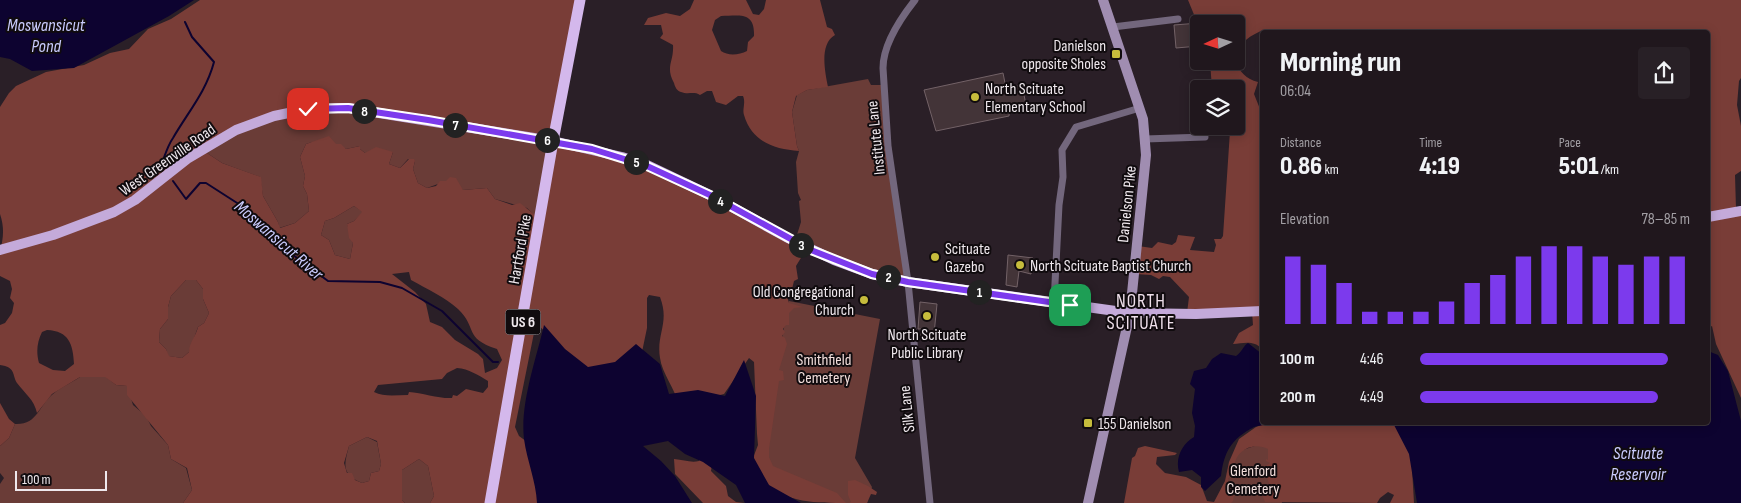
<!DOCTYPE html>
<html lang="en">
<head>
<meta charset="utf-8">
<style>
	body { margin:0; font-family:"Sofia Sans Condensed",sans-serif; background:#282026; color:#f1f3f6; height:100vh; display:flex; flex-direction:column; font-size:19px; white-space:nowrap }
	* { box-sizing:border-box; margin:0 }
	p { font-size:16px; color:#a29fa4 }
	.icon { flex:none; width:28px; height:28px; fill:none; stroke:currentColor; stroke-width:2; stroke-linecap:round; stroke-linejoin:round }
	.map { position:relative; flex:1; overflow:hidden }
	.drawer { position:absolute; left:1260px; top:30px; width:450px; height:395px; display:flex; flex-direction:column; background:#20171d; border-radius:5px; box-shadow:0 2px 12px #0003,0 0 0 1px #3d363b }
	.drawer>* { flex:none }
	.needle { width:32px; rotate:266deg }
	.buttons { position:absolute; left:1190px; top:15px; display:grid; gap:10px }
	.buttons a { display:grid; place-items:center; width:55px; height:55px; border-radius:5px; background:#20171d; box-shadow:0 2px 12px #0003,0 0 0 1px #3d363b; font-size:25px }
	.scale { position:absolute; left:15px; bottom:12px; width:92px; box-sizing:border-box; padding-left:5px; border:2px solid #efe8ed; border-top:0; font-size:14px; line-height:18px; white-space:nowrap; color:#efe8ed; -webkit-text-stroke:4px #100b0e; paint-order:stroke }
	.pin { position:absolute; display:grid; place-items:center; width:42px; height:42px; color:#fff; margin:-21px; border-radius:10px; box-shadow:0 2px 8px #0006 }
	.km { position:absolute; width:25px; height:25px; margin:-12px; border-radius:50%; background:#222; color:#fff; font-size:14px; line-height:25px; text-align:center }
	.round { display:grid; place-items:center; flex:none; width:52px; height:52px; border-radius:5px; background:#282026 }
	.head { display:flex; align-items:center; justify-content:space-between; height:85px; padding:0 20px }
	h1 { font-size:28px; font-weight:800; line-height:38px }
	.figures { display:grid; grid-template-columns:repeat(3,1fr); gap:8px; height:85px; padding:5px 20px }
	.figures div { display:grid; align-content:center }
	.figures b { font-size:25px; font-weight:800 }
	.figures small { font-size:14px; font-weight:400 }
	.figures p { font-size:14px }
	.chart { height:140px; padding:10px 20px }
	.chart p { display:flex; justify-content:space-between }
	.chart svg { width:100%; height:90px; margin-top:5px; stroke:#7c3aed; stroke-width:6 }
	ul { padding:0 20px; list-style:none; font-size:16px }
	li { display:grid; grid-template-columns:80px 60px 1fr; align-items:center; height:38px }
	li i { height:12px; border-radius:6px; background:#7c3aed }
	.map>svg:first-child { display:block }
	.green { fill:#6a3c37 }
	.forest { fill:#793d37; fill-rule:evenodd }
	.water { fill:#0d0330 }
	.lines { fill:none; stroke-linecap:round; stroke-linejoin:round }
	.stream { stroke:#0d0330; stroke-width:2 }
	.building { fill:#433438; stroke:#736267 }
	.minor { stroke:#73677d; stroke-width:7 }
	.secondary { stroke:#a08db1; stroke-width:10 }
	.primary { stroke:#c4aada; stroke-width:10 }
	.trunk { stroke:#d4b8ec; stroke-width:11 }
	.route-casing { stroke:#fff; stroke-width:10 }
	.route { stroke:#7c3aed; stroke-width:6 }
	.poi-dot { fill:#c6bc3c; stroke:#100b0e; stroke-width:2 }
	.labels { text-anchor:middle; stroke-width:4; stroke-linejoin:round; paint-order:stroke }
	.shield { fill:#100b0e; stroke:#aca6aa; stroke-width:1 }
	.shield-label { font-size:15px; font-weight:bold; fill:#efe8ed }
	.poi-label { font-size:16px; fill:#efe8ed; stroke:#100b0e; text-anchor:start }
	.street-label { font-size:16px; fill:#efe8ed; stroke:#100b0e }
	.park-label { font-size:16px; fill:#f3dfdc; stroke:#100b0e }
	.water-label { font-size:18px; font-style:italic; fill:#c9cbfd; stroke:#100b0e }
	.quarter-label { font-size:19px; letter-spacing:1px; fill:#eedfea; stroke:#100b0e }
</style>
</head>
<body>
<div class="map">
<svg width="1741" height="503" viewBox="0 0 1741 503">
	<rect width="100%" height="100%" fill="#2a1f27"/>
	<!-- green -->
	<path class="green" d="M868,79L871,85H886L892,157L906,268L904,281L795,241L801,222L799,201L801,200L798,193L796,162L799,151L797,146L792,112L797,95L807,90Z
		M340,108L555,142L535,216L527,208L495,199L487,188L463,190L446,181L427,188L418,183L413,169L415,161L408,159L400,168L389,164L393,152L365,153L360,149V146L346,149C333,142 321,139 306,144L300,157L305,176L303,186L307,194L309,211L295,223L279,228L278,222L263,196L260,177L222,163L204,151L273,116Z
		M354,206L363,212L354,221L347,224L353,243L350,259L335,255L329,240L321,235L325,221L334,218Z
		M186,280H196L203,289V299L209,313L204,323L198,327L189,352L182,358L168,356L166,349L159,342L160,329L168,319V307L171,296Z
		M789,301L880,319L855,458L872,487L867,503H839L769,467L768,456L775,376Z
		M80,377H106L116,385L127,386L133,405L146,416L151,426L168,445L171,459L186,468L192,490L183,503H0V484L4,478L0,473V446L9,438L15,424C38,425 38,406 53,394C61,387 71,383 80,377Z
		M367,437L377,442L381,464L379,471L371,473L369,481L362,483C341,474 344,465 349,446Z
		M1272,440L1282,503H1220L1237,452Z
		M419,459L428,466L434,496L430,503H405L402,500V470Z"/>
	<!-- forest -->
	<path class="forest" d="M200,0H583L556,140L620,156L807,248L796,266L798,279L794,281L792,289L787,296L789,303L803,307L794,308L789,313V325H786L783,329L785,332L782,336L785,338L787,344L779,370L783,371L784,380L779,381L769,449V457L773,466L837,493L846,503C819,503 783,503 766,482C761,475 758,466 753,458L758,445L757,434L754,362L749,358L724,394L679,405C675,389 662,373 660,358C656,334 670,323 660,297L649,295L647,298V328L642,352L600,384L536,323L515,427L519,436L530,444L544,503H430L434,496L428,466L419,459L402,470V500L405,503H183L192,490L187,468L171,459L168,445L127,395V386L116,385L105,377H80L52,394L37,413C34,399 25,394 17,383C12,375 16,367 0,365V325L5,323L12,313L14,303L10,298L12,289L10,281L0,276C0,269 0,259 0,252C3,239 5,229 0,214V107L9,93L16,86L46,72L84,65L110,53L129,49L148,29L171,19ZM348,108L555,143L535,215L520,203L512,205L495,199L487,188L463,190L456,178L450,177L446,181H440L436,186L427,188L418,183L413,169L415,161L414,159H409L400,168L389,164L393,152L376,147L365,153L360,149V146L346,149L341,144H336L329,136L306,144L300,157L305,176L303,186L307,194L309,211L295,223L280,228L278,222L263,196L261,177L222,163L204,151L273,116ZM354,206L362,212L354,221L347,224L349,238L353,243L350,259L335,255L329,240L321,235L325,221L334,218ZM409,272L411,280C427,289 445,297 458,309C478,328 463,338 497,349L502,360L497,368L485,373L483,359L478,354L455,340L442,327L430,322L426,304L415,292L392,274ZM186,280H196L203,289V299L209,313L204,323L198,327C196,336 189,343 189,352L182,358L169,356L166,349L159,342L160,329L168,319V307L171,296ZM47,330C69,331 73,344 74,364L65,371L53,370L39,363C36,352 37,342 42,332ZM457,368C469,369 478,375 488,381V387L483,393L466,389L457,396L453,395L452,398C441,399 422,393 409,392L408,395C395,395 384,397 374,392L378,385L442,379L447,373ZM367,437L377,441L381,464L379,471L371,473L369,481L362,483L355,480L352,473H347L344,463L349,446Z
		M694,0H746L753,14L759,15L764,9L766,0H820L827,27L832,29L835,35C819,44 825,72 828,87L807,90L796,96L792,112L797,146L799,151C774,149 752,142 744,115C742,109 746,103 743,96H738L726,105L716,102L712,91H707L700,95C694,91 688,95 681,92C677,91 675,87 674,83C665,66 674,62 673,45L660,38L663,34L661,25H644L648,18L666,13L680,16L690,9ZM721,16C739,16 755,11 754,36L748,42L747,51C739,55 728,56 721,51L712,30L715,20Z
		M1188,0H1741V78L1739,81L1737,105L1741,126V171L1735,175L1736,209L1741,211V398L1716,344L1712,326L1708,328V32H1269L1263,30C1250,36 1241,41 1236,55V24H1206L1205,17H1195Z
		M1210,61H1235C1240,72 1246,79 1258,82L1254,94L1260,109L1262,110V349C1254,340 1244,343 1233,344L1239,333L1253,325L1252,312L1187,313L1189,297L1170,277L1163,276L1159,279L1151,275L1135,274L1138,246L1152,248L1158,242L1172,245L1176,242L1178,235L1195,237L1190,250L1214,252L1216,245L1214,239H1221L1223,236L1230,131H1210L1204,137H1193L1192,127L1236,126V89H1212Z
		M0,403L9,419L15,424L9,438L0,446Z
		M1267,423H1401L1411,451L1414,503H1390L1394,495L1388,492L1380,498L1377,503L1265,502L1261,492L1270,486L1266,475L1263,474V468L1270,463L1266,461V459L1268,460V449C1251,440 1231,454 1235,471C1234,473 1232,474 1230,476C1226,480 1230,489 1229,494L1234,496L1233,501L1231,503H1124L1132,458L1135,456L1138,448L1145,446L1177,453L1175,455L1157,457L1156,464L1165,473L1186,477L1201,485L1207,501L1214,502L1225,481L1229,462L1239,439L1256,427Z
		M702,457L712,464L711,471L726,486L728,496L736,502L744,503H703L675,474L674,459C684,460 691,463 699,461Z
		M855,480L868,486L877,492L876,495L871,494L867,503H849L851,502L848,495V481Z"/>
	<!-- water -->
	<path class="water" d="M0,0H194L169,16L74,68L32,71L10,59L0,57Z
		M544,325L565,349L588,367L615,362L636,344L660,364L669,394L698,390L725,396L744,360L756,396L754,458L769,485L801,503H745L736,485L703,462L685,454L668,441L643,446L661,461L675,476L692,503H537C536,481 527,461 524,439C520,403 536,360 544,325Z
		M1248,343L1262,354V422L1268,423C1264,426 1259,425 1254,427C1231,439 1224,452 1221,476L1205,491L1201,487V477L1192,470L1179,472C1175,458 1182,444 1194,437L1195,426L1192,413L1195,389L1190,384L1194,371L1206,368L1212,359L1221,353L1236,356C1242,352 1243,346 1248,343Z
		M1708,351L1718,355L1728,371L1741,421V503H1417L1409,454L1393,423L1708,422Z"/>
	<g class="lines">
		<!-- stream -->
		<path class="stream" d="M164,169L162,163C165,155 168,145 173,138C188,112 206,92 214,62L192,37L185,22
			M173,181L186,199L200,183H206L248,210L281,246L328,281L380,282L402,288L442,311L493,362H498"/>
	</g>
	<!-- building -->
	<path class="building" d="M1199,23V46L1176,48L1174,25Z
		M1003,73L1006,88L1022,85L1026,105L1010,106L1009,116L936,131L924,90Z
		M1008,255L1033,258L1031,274L1019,271L1017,287L1006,285Z
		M920,302L937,304L934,334H928V338L921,337V329H918Z"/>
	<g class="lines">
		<!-- minor -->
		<path class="minor" d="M915,0C900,19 883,44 883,68L888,146L908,282L930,503
			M1113,27L1178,19
			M1145,139L1205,137
			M1054,303L1059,205L1063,177L1062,150L1076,127L1140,108"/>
		<!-- secondary -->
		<path class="secondary" d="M1088,503L1130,313L1146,155L1143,119L1103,0"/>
		<!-- primary -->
		<path class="primary" d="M1708,217L1741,211
			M0,250L53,235L114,212L135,200L187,159L236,130L274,116L308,109L348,108L553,141L622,157L647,165L712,196L786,237L834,260L872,274L908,282L1130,313L1196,314L1262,311"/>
		<!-- trunk -->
		<path class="trunk" d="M490,503L553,141L580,0"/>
	</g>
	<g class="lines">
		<!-- route casing -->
		<g class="route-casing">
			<path id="route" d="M308,109L348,108L428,120L592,149L647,166L712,196L811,250L872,274L908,282L1070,305"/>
		</g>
		<!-- route -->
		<use href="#route" class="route"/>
	</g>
	<!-- markers -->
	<g class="poi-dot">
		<rect x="1111" y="49" width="10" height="10" rx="2.5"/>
		<circle cx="975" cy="97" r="5"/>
		<circle cx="935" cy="257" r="5"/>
		<circle cx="1020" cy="265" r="5"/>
		<circle cx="864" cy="300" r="5"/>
		<circle cx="927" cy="316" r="5"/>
		<rect x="1083" y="418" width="10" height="10" rx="2.5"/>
	</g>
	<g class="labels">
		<!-- shield labels -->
		<rect class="shield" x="505.5" y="309.5" width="35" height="25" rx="4"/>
		<g class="shield-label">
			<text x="523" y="327">US 6</text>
		</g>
		<!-- poi labels -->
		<g class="poi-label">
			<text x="1106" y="51" text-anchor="end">Danielson<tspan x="1106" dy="18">opposite Sholes</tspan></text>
			<text x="985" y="94">North Scituate<tspan x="985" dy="18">Elementary School</tspan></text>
			<text x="945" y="254">Scituate<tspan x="945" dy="18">Gazebo</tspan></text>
			<text x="1030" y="271">North Scituate Baptist Church</text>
			<text x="854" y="297" text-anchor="end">Old Congregational<tspan x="854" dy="18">Church</tspan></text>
			<text x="927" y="340" text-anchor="middle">North Scituate<tspan x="927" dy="18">Public Library</tspan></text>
			<text x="1098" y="429">155 Danielson</text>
		</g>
		<!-- street labels -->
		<g class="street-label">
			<text transform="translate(875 138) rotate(-96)" y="6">Institute Lane</text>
			<text transform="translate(167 159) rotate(-35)" y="6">West Greenville Road</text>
			<text transform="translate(1126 204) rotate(-84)" y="6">Danielson Pike</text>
			<text transform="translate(519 249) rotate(-80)" y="6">Hartford Pike</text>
			<text transform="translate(906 409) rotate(-96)" y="6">Silk Lane</text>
		</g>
		<!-- park labels -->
		<g class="park-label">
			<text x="824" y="365">Smithfield<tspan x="824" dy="18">Cemetery</tspan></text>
			<text x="1253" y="476">Glenford<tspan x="1253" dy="18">Cemetery</tspan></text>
		</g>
		<!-- water labels -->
		<g class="water-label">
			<text x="46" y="31">Moswansicut<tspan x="46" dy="21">Pond</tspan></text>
			<text transform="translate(279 240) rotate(41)" y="6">Moswansicut River</text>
			<text x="1638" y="459">Scituate<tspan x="1638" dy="21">Reservoir</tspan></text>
		</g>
		<!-- quarter labels -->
		<g class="quarter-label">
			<text x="1141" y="307">NORTH<tspan x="1141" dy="22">SCITUATE</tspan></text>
		</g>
	</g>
</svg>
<div class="buttons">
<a><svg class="needle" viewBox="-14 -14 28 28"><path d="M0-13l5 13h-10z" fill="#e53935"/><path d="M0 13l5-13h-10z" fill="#a29fa4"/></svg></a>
<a><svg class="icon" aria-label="layers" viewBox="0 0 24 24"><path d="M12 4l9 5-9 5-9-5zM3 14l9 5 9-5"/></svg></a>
</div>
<div class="scale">100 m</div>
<div class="pin" style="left:1070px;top:305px;background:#1e9e55"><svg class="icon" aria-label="arrive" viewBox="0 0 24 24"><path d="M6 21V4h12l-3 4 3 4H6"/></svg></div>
<div class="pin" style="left:308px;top:109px;background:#d93025"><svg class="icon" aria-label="check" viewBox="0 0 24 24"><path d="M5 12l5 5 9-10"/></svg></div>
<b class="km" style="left:979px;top:292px">1</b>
<b class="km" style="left:888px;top:277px">2</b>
<b class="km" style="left:801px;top:245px">3</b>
<b class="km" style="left:720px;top:201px">4</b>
<b class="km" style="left:636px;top:162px">5</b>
<b class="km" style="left:547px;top:140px">6</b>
<b class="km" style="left:455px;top:125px">7</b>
<b class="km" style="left:364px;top:111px">8</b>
<section class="drawer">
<div class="head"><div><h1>Morning run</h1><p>06:04</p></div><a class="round"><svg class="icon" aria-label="share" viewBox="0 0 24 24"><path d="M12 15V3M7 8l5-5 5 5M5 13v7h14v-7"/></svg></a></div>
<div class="figures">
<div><p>Distance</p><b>0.86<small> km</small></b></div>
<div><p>Time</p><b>4:19</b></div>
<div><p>Pace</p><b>5:01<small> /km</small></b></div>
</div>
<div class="chart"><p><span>Elevation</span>78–85 m</p>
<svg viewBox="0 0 160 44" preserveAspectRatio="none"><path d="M5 44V11M15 44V15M25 44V24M35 44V38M45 44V38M55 44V38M65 44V33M75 44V24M85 44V20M95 44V11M105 44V6M115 44V6M125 44V11M135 44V15M145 44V11M155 44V11"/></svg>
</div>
<ul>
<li><b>100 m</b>4:46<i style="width:92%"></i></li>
<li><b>200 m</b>4:49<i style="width:88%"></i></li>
</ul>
</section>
</div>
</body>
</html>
